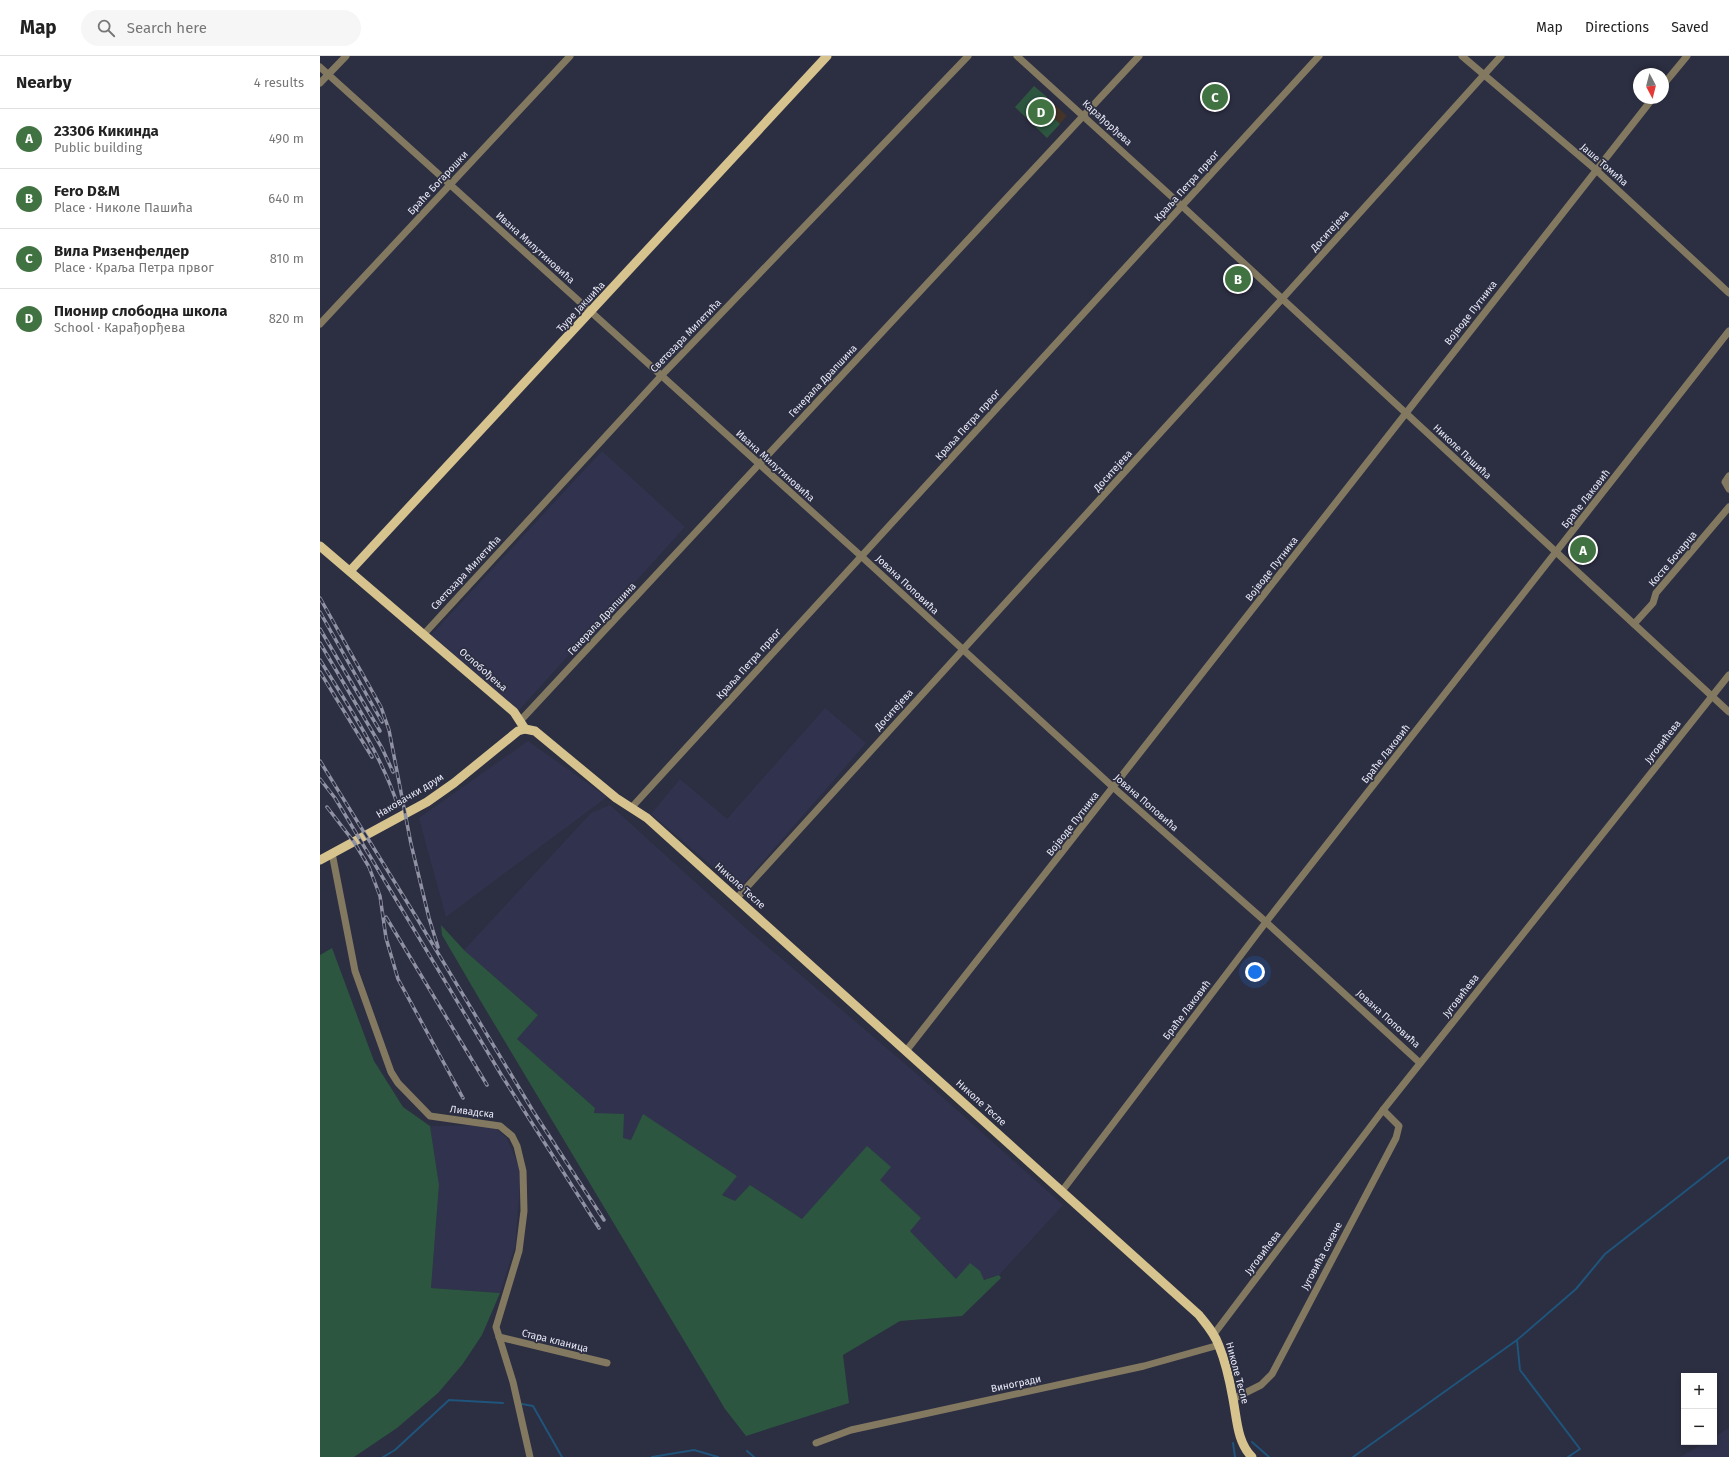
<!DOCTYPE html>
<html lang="en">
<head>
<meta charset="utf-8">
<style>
  :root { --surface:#fff; --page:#f6f6f6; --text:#222; --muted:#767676; --line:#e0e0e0; --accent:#417241 }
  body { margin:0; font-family:"Fira Sans",sans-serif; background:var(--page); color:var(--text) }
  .controls { position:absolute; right:12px; bottom:12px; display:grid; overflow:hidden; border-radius:0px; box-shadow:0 2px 6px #0003 }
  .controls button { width:36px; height:36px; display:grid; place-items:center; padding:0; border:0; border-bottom:1px solid var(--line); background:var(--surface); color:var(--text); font:20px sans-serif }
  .compass { position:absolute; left:1313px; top:12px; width:36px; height:36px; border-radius:50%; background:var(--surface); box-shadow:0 2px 6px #0003; rotate:173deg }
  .you { position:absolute; left:935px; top:916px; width:14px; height:14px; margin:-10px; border:3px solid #fff; border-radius:50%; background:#1a73e8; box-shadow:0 0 0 6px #1a73e833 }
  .badge { display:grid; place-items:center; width:26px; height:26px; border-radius:50%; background:var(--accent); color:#fff; font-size:13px; font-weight:700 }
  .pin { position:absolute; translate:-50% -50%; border:2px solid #fff; box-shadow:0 1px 4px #0006 }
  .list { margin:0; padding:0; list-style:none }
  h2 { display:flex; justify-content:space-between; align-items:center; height:52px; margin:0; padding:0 16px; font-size:17px }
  h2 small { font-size:13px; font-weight:400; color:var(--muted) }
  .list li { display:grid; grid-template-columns:26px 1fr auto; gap:12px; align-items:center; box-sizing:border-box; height:60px; padding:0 16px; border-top:1px solid var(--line) }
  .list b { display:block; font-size:15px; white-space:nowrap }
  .list p { margin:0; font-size:13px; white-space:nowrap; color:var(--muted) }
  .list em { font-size:13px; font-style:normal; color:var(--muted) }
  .icon { flex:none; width:22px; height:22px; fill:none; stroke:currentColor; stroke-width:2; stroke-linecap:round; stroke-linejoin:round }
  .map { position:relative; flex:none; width:1409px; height:1401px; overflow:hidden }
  header { display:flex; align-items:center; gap:24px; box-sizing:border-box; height:56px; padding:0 20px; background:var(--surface); border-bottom:1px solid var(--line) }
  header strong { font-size:19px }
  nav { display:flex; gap:22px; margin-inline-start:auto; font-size:14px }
  .search { width:280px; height:36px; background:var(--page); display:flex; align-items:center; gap:10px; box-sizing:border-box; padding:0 14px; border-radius:22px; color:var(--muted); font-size:15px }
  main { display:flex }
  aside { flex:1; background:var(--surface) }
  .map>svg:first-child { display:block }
  .built { fill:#31334e }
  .education { fill:#443329 }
  .green { fill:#2c563f }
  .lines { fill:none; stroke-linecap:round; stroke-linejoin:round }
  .stream { stroke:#1f547b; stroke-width:2 }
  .minor { stroke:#837960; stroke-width:7 }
  .major { stroke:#d6c38e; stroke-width:9 }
  .rail-casing { stroke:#9091a2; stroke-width:3.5 }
  .rail { stroke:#2c2e42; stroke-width:2; stroke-dasharray:6; stroke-linecap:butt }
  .labels { text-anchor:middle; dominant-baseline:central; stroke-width:3.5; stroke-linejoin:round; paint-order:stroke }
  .street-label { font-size:10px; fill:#e9eaf8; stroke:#2c2e42 }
</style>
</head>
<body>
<header>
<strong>Map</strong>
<div class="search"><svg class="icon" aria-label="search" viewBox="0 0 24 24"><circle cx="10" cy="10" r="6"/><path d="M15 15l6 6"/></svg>Search here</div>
<nav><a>Map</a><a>Directions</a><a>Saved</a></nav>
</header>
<main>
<aside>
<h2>Nearby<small>4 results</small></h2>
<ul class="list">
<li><span class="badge">A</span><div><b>23306 Кикинда</b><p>Public building</p></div><em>490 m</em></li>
<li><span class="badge">B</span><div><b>Fero D&amp;M</b><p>Place · Николе Пашића</p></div><em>640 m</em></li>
<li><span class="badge">C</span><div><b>Вила Ризенфелдер</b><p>Place · Краља Петра првог</p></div><em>810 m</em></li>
<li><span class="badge">D</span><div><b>Пионир слободна школа</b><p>School · Карађорђева</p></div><em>820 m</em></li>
</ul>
</aside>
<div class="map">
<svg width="1409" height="1401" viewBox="0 0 1409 1401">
  <rect width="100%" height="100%" fill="#2c2e42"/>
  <g class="built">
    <polygon points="282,395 365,471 199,654 111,579"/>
    <polygon points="505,652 546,687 419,833 331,758 360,723 407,763"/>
    <polygon points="208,685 287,741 126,861 99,762"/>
    <polygon points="290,749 428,874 591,1013 743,1149 679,1219 663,1224 636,1223 590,1175 600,1162 559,1124 482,1163 430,1129 415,1145 401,1138 417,1120 323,1059 311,1084 302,1082 274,1058 275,1052 197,983 218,959 144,894 271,757"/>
    <polygon points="171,1069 187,1082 201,1117 195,1190 180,1237 111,1232 119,1129 110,1070"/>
    <polygon points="1409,1372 1409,1401 1360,1401 1386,1386 1394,1386 1394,1381"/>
  </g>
  <polygon class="education" points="714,30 747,60 727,82 695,51"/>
  <g class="green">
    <polygon points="714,30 727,41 720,49 740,68 727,82 695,51"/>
    <polygon points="121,869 144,894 218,959 197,983 275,1052 274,1057 304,1058 303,1082 311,1084 323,1058 417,1120 402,1139 415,1145 430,1129 482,1163 547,1090 571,1111 560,1124 601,1162 590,1175 636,1223 650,1207 660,1215 664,1224 679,1219 681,1222 642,1260 580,1265 523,1299 529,1347 426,1380 405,1353 160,944 122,879"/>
    <polygon points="12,892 54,1005 83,1051 110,1070 119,1129 111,1232 180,1237 162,1279 142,1309 118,1337 77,1372 34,1401 0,1401 0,899"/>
  </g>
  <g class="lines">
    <g class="stream">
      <polyline points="1197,1284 1200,1314 1260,1393 1248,1401"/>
      <polyline points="202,1348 213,1350 242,1401"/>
      <polyline points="932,1386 949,1401"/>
      <polyline points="913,1387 915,1401"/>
      <polyline points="427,1395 434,1401"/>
      <polyline points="63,1401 75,1394 129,1344 183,1347"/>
      <polyline points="332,1401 374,1394 398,1401"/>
      <polyline points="1033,1401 1197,1284 1256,1233 1285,1198 1409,1101"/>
    </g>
    <g class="minor">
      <polyline points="697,0 862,150 1409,656"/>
      <polyline points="1142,0 1275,113 1409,237"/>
      <polyline points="0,11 541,500 794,732 946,866 1100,1007"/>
      <polyline points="0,27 26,0"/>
      <polyline points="1343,29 1367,0"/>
      <polyline points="0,268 250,0"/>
      <polyline points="1409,420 1405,426 1409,433"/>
      <polyline points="1314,568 1333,547 1336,537 1409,451"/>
      <polyline points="104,578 341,320 648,0"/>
      <polyline points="201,664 819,0"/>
      <polyline points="312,751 999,0"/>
      <polyline points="12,797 35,915 71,1016 78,1027 110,1060 180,1070 192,1080 197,1090 203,1115 204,1155 199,1195 176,1271 193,1326 210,1401"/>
      <polyline points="417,842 962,243 1181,0"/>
      <polyline points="586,995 1333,42"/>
      <polyline points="742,1135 946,866 1409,275"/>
      <polyline points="894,1278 1063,1054 1409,619"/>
      <polyline points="179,1281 287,1307"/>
      <polyline points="913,1343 941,1329 952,1318 1076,1082 1079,1070 1063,1054"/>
      <polyline points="496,1387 531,1374 824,1310 899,1289"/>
    </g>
    <g class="major">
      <polyline points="0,490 194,656 205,673"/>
      <polyline points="30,515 507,0"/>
      <path d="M0,804L107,746L134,727L198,675L205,673L215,675L296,742L327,762L879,1259C887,1269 895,1278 899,1290C906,1307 910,1326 913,1343C917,1363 917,1386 932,1401"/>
    </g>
    <g class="rail-casing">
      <g id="rail">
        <polyline points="0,542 61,651 69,674 91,788 109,862 118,891"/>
        <polyline points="0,556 62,666"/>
        <polyline points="0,573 60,675"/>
        <polyline points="0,587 62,692 73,716"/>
        <path d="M0,604C29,651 61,698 78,750"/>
        <polyline points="0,616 52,701"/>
        <polyline points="0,705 95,859 213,1055 284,1164"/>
        <polyline points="0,723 15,742 182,1020 279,1172"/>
        <polyline points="7,751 34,786 49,811 60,840 66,882 78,923 143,1042"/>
        <polyline points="66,861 167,1029"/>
      </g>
    </g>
    <use href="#rail" class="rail"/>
  </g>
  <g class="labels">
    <g class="street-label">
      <text transform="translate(787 67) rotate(42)">Карађорђева</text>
      <text transform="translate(1284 109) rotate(41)">Јаше Томића</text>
      <text transform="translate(118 127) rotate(-47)">Браће Богарошки</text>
      <text transform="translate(867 130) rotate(-48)">Краља Петра првог</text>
      <text transform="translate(1010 175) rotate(-48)">Доситејева</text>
      <text transform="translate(215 192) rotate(42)">Ивана Милутиновића</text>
      <text transform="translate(261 251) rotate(-47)">Ђуре Јакшића</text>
      <text transform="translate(1151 257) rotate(-52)">Војводе Путника</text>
      <text transform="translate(366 280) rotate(-46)">Светозара Милетића</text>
      <text transform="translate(503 325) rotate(-47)">Генерала Драпшина</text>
      <text transform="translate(648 369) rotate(-48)">Краља Петра првог</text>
      <text transform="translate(1142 396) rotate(43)">Николе Пашића</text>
      <text transform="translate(455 410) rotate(42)">Ивана Милутиновића</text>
      <text transform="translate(793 415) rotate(-48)">Доситејева</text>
      <text transform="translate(1266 443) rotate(-52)">Браће Лаковић</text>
      <text transform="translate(1353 503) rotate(-50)">Косте Бочарца</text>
      <text transform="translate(952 513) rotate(-52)">Војводе Путника</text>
      <text transform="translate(146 517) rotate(-47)">Светозара Милетића</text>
      <text transform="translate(587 529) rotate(43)">Јована Поповића</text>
      <text transform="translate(282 563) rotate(-47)">Генерала Драпшина</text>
      <text transform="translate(429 608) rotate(-48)">Краља Петра првог</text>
      <text transform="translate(163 614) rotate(41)">Ослобођења</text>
      <text transform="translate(574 654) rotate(-48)">Доситејева</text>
      <text transform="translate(1343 686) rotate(-52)">Југовићева</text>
      <text transform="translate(1066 698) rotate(-52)">Браће Лаковић</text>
      <text transform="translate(90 740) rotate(-31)">Наковачки друм</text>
      <text transform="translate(826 747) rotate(41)">Јована Поповића</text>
      <text transform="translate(753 768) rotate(-52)">Војводе Путника</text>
      <text transform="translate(420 830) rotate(42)">Николе Тесле</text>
      <text transform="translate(1141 940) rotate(-52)">Југовићева</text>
      <text transform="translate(867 954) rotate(-53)">Браће Лаковић</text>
      <text transform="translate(1068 963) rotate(42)">Јована Поповића</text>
      <text transform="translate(661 1047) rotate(42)">Николе Тесле</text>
      <text transform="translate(152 1056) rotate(7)">Ливадска</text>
      <text transform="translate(943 1197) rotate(-53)">Југовићева</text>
      <text transform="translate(1002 1200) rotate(-62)">Југовића сокаче</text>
      <text transform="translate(235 1285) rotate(14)">Стара кланица</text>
      <text transform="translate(917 1317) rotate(75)">Николе Тесле</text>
      <text transform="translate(696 1328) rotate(-12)">Виногради</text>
    </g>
  </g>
</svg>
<div class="controls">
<button>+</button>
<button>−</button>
</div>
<svg class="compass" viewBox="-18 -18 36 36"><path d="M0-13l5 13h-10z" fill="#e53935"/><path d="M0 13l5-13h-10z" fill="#767676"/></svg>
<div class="you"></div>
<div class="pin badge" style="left:1263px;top:494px">A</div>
<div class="pin badge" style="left:918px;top:223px">B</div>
<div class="pin badge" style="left:895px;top:41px">C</div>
<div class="pin badge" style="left:721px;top:56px">D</div>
</div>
</main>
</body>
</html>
